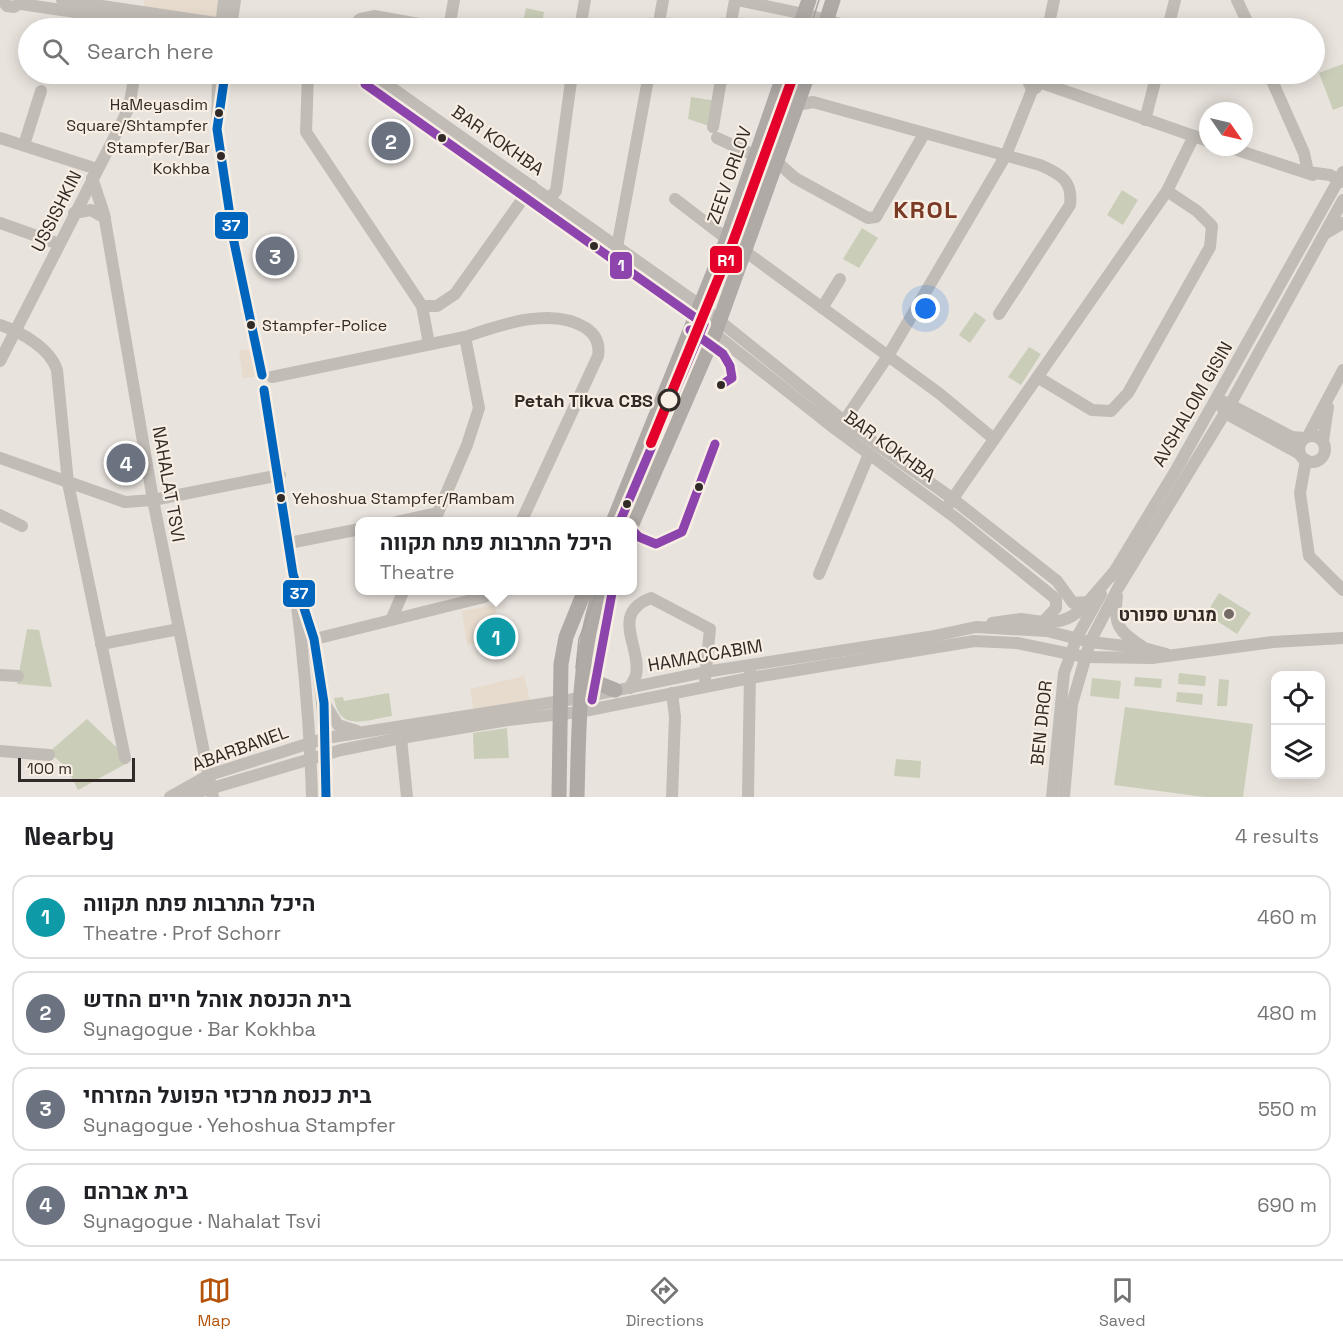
<!DOCTYPE html>
<html lang="en">
<head>
<meta charset="utf-8">
<style>
  :root { --surface:#fff; --page:#f6f6f6; --text:#202124; --muted:#757577; --line:#e0e0e0; --accent:#b45309 }
  body { margin:0; font-family:"Space Grotesk",Heebo,sans-serif; background:var(--page); color:var(--text) }
  .controls { position:absolute; right:18px; bottom:18px; display:grid; overflow:hidden; border-radius:12px; box-shadow:0 3px 15px #0003 }
  .controls button { width:54px; height:54px; display:grid; place-items:center; padding:0; border:0; border-bottom:2px solid var(--line); background:var(--surface); color:var(--text); font:30px sans-serif }
  .compass { position:absolute; left:1199px; top:102px; width:54px; height:54px; border-radius:50%; background:var(--surface); box-shadow:0 3px 15px #0003; rotate:124deg }
  .scale { position:absolute; left:18px; bottom:15px; width:117px; box-sizing:border-box; padding-left:6px; border:3px solid #322a26; border-top:0; font-size:16px; line-height:21px; white-space:nowrap; color:#322a26; -webkit-text-stroke:4px #f7eee4; paint-order:stroke }
  .you { position:absolute; left:926px; top:309px; width:21px; height:21px; margin:-15px; border:4px solid #fff; border-radius:50%; background:#1a73e8; box-shadow:0 0 0 9px #1a73e833 }
  .badge { display:grid; place-items:center; width:39px; height:39px; border-radius:50%; background:var(--accent); color:#fff; font-size:20px; font-weight:700 }
  .pin { position:absolute; translate:-50% -50%; border:3px solid #fff; box-shadow:0 2px 6px #0006 }
  .popup { position:absolute; left:355px; top:517px; width:282px; height:78px; box-sizing:border-box; display:grid; place-content:center; border-radius:12px; background:var(--surface); filter:drop-shadow(0 2px 4px #0005); font-size:20px; white-space:nowrap; color:var(--muted) }
  .popup b { font-size:22px; color:var(--text) }
  .popup::after { content:''; position:absolute; left:50%; top:100%; margin-left:-12px; border:12px solid transparent; border-top-color:var(--surface) }
  .list { margin:0; padding:0; list-style:none }
  h2 { display:flex; justify-content:space-between; align-items:center; height:78px; margin:0; padding:0 24px; font-size:26px }
  h2 small { font-size:20px; font-weight:400; color:var(--muted) }
  .list li { display:grid; grid-template-columns:39px 1fr auto; gap:18px; align-items:center; box-sizing:border-box; height:84px; margin:0 12px 12px; padding:0 12px; border:2px solid var(--line); border-radius:18px }
  .list b { display:block; font-size:22px; white-space:nowrap }
  .list p { margin:0; font-size:20px; white-space:nowrap; color:var(--muted) }
  .list em { font-size:20px; font-style:normal; color:var(--muted) }
  .icon { flex:none; width:33px; height:33px; fill:none; stroke:currentColor; stroke-width:2; stroke-linecap:round; stroke-linejoin:round }
  .map { position:relative; flex:none; width:1343px; height:797px; overflow:hidden }
  .search { position:absolute; background:var(--surface); box-shadow:0 3px 15px #0003; left:18px; right:18px; top:18px; height:66px; display:flex; align-items:center; gap:15px; box-sizing:border-box; padding:0 21px; border-radius:33px; color:var(--muted); font-size:22px }
  .sheet { height:462px; background:var(--surface) }
  nav { display:flex; justify-content:space-around; align-items:center; box-sizing:border-box; height:84px; border-top:2px solid var(--line); background:var(--surface); font-size:16px; color:var(--muted) }
  nav a { display:grid; justify-items:center; gap:3px }
  nav .on { color:var(--accent) }
  .map>svg:first-child { display:block }
  .green { fill:#caceb8 }
  .plaza { fill:#e7dbcd }
  .lines { fill:none; stroke-linecap:round; stroke-linejoin:round }
  .minor { stroke:#c2bcb6; stroke-width:12 }
  .major { stroke:#b0aaa6; stroke-width:15 }
  .tram { stroke:#a9a5a1; stroke-width:1.5 }
  .bus-1-casing { stroke:#f7eee4; stroke-width:14 }
  .bus-2-casing { stroke:#f7eee4; stroke-width:14 }
  .bus-1 { stroke:#0065bd; stroke-width:9 }
  .bus-2 { stroke:#8e44ad; stroke-width:9 }
  .rail-1-casing { stroke:#f7eee4; stroke-width:15 }
  .rail-1 { stroke:#e4002b; stroke-width:10 }
  .bus-dot { fill:#322a26; stroke:#f7eee4; stroke-width:2 }
  .stop-dot { fill:#f7eee4; stroke:#322a26; stroke-width:3 }
  .poi-dot { fill:#726b66; stroke:#f7eee4; stroke-width:2 }
  .labels { text-anchor:middle; dominant-baseline:central; stroke-width:4.5; stroke-linejoin:round; paint-order:stroke }
  .bus-label { font-size:16px; fill:#322a26; stroke:#f7eee4; text-anchor:end }
  .street-label { font-size:18px; fill:#322a26; stroke:#f7eee4 }
  .stop-label { font-size:18px; font-weight:bold; fill:#322a26; stroke:#f7eee4; text-anchor:end }
  .poi-label { font-size:18px; font-weight:bold; fill:#322a26; stroke:#f7eee4; text-anchor:end }
  .district-label { font-size:24px; font-weight:bold; letter-spacing:1.5px; fill:#7a3a25; stroke:#f7eee4 }
  .line-badge { stroke:#f7eee4; stroke-width:2 }
  .badge-label { font-size:16px; text-anchor:middle; font-weight:bold; fill:#fff }
</style>
</head>
<body>
<div class="map">
<svg width="1343" height="797" viewBox="0 0 1343 797">
  <rect width="100%" height="100%" fill="#e9e3dd"/>
  <g class="green">
    <polygon points="526,8 544,12 541,28 522,28"/>
    <polygon points="1343,64 1343,106 1333,110 1319,73"/>
    <polygon points="691,97 717,101 709,126 688,119"/>
    <polygon points="1122,190 1138,200 1123,225 1107,215"/>
    <polygon points="862,228 878,238 859,268 843,259"/>
    <polygon points="975,312 986,320 970,343 959,335"/>
    <polygon points="1029,347 1041,354 1021,385 1008,377"/>
    <polygon points="1219,593 1251,613 1237,634 1206,614"/>
    <polygon points="27,629 39,630 52,687 17,684"/>
    <polygon points="1179,673 1206,676 1205,686 1178,684"/>
    <polygon points="1135,677 1162,679 1161,688 1134,686"/>
    <polygon points="1092,678 1121,681 1119,699 1090,696"/>
    <polygon points="1219,679 1229,680 1227,706 1217,706"/>
    <polygon points="1177,692 1203,694 1202,705 1176,702"/>
    <path d="M389,693L392,716C365,720 340,733 334,698L343,697L344,701Z"/>
    <polygon points="1125,707 1253,724 1243,797 1204,797 1114,785"/>
    <polygon points="87,719 131,761 78,790 67,768 49,752"/>
    <polygon points="507,728 509,758 474,759 473,733"/>
    <polygon points="896,759 921,761 920,778 894,776"/>
  </g>
  <g class="plaza">
    <polygon points="144,0 224,0 221,24 143,11"/>
    <polygon points="256,348 260,376 243,378 239,351"/>
    <polygon points="495,605 497,615 483,622 480,621 477,625 480,628 478,643 467,645 462,611"/>
    <polygon points="524,676 531,704 474,713 470,689"/>
  </g>
  <g class="lines">
    <g class="minor">
      <polyline points="2,0 7,6 14,7 24,0"/>
      <polyline points="62,0 250,28"/>
      <polyline points="737,0 804,14 855,28"/>
      <polyline points="1237,0 1250,28"/>
      <polyline points="21,4 184,28"/>
      <polyline points="221,28 224,0"/>
      <polyline points="231,28 235,0"/>
      <polyline points="352,28 360,19 374,16 441,28"/>
      <polyline points="449,28 454,0"/>
      <polyline points="580,28 585,0"/>
      <polyline points="658,28 663,0"/>
      <polyline points="730,28 735,0"/>
      <polyline points="1048,28 1054,0"/>
      <polyline points="1168,28 1175,0"/>
      <polyline points="218,74 217,129 234,242 262,375"/>
      <polyline points="308,74 306,132 422,306 429,344"/>
      <polyline points="372,74 701,306 844,421 953,499 1057,581 1073,603 1088,602 1114,572"/>
      <polyline points="1011,74 1028,79"/>
      <polyline points="1034,74 1028,81 1031,87 1036,88 1042,80 1037,74"/>
      <polyline points="1269,74 1304,153 1308,172 1330,175 1343,182"/>
      <polyline points="1042,83 1208,141"/>
      <path d="M797,105L813,102L1040,165C1061,174 1073,181 1070,205L999,314"/>
      <polyline points="1145,120 1157,74"/>
      <polyline points="713,127 722,74"/>
      <polyline points="0,138 97,169"/>
      <polyline points="717,138 756,156"/>
      <polyline points="24,145 41,91"/>
      <polyline points="1228,147 1313,175"/>
      <polyline points="777,162 795,178 868,218 876,217 924,134"/>
      <polyline points="92,178 104,214 153,500 213,797"/>
      <polyline points="549,198 556,191 572,74"/>
      <polyline points="675,199 727,239"/>
      <polyline points="74,213 91,210 105,218"/>
      <polyline points="0,223 59,244"/>
      <polyline points="1326,233 1343,223"/>
      <polyline points="617,247 649,74"/>
      <polyline points="746,252 940,394 994,439"/>
      <polyline points="641,271 663,293 834,428 957,519 1056,599 1056,608 1043,622 1021,619 992,623"/>
      <polyline points="422,306 437,306 455,294 532,186"/>
      <polyline points="822,308 840,279"/>
      <path d="M0,325C21,332 50,348 57,370L68,483L125,758"/>
      <polyline points="0,361 117,132 129,107 135,74"/>
      <path d="M272,377L465,337C500,325 552,306 586,328C596,335 600,345 598,356L521,522"/>
      <polyline points="1039,378 1092,410 1111,411 1128,393 1210,247 1212,226 1197,211 1167,191"/>
      <path d="M264,390C288,525 308,660 312,797"/>
      <polyline points="1225,402 1292,437 1304,438"/>
      <polyline points="1222,408 1225,413 1300,454"/>
      <polyline points="838,426 844,421 888,356 1006,155 1033,88"/>
      <circle cx="1312" cy="449" r="13"/>
      <polyline points="1308,436 1343,370"/>
      <polyline points="1323,441 1328,407"/>
      <polyline points="0,458 125,502 153,500 280,475"/>
      <polyline points="1306,460 1300,493 1309,556 1343,590"/>
      <polyline points="949,504 1167,191 1194,136"/>
      <polyline points="0,515 22,526"/>
      <polyline points="396,522 437,513"/>
      <polyline points="434,522 467,445 479,408 465,337"/>
      <polyline points="289,543 360,529"/>
      <polyline points="819,574 869,454"/>
      <polyline points="1111,577 1176,470 1343,172"/>
      <path d="M1117,596C1113,625 1119,632 1143,647"/>
      <path d="M301,598C322,663 326,729 326,797"/>
      <polyline points="392,618 404,590"/>
      <path d="M1043,622C1063,623 1075,617 1088,602"/>
      <polyline points="307,641 484,597 490,590"/>
      <polyline points="101,644 179,629"/>
      <polyline points="0,675 18,676"/>
      <path d="M630,688C631,684 635,679 636,675C642,647 609,614 651,598L710,629L705,679"/>
      <polyline points="672,693 675,717 672,797"/>
      <polyline points="326,706 338,725 357,731"/>
      <polyline points="401,738 407,797"/>
      <polyline points="0,751 49,755"/>
      <polyline points="170,797 209,775 326,738 580,698 705,672 929,637 976,627 1047,631 1090,642 1144,648 1166,654"/>
      <polyline points="182,797 341,750 401,738 508,720 579,712 750,678 974,641 1017,643 1085,657 1152,658 1273,642 1343,638"/>
      <polyline points="748,797 750,672"/>
      <polyline points="1052,797 1064,673 1077,637 1101,594"/>
      <polyline points="1064,797 1072,704 1090,642 1118,588 1231,403 1343,200"/>
    </g>
    <g class="major">
      <polyline points="799,28 809,0"/>
      <polyline points="824,28 833,0"/>
      <polyline points="613,522 727,239 784,74"/>
      <polyline points="632,524 715,333 808,74"/>
      <polyline points="585,667 595,682 615,690"/>
      <polyline points="559,797 561,664 566,637 585,590"/>
      <path d="M577,797C579,728 578,657 600,590"/>
    </g>
    <g class="tram">
      <polyline points="810,28 819,0"/>
      <polyline points="619,522 730,250 794,74"/>
      <polyline points="576,668 579,639 598,590"/>
    </g>
    <g class="bus-1-casing">
      <g id="bus-1">
        <polyline points="225,74 217,129 234,242 262,375"/>
        <polyline points="264,390 293,574 314,639 324,703 326,797"/>
      </g>
    </g>
    <g class="bus-2-casing">
      <g id="bus-2">
        <polyline points="365,84 704,324 621,519"/>
        <polyline points="690,330 723,354 730,366 732,378 721,385"/>
        <polyline points="632,530 639,537 656,544 682,532 715,444"/>
        <polyline points="592,700 612,593"/>
      </g>
    </g>
    <use href="#bus-1" class="bus-1"/>
    <use href="#bus-2" class="bus-2"/>
    <g class="rail-1-casing">
      <polyline id="rail-1" points="651,443 730,250 794,74"/>
    </g>
    <use href="#rail-1" class="rail-1"/>
  </g>
  <g class="bus-dot">
    <circle cx="219" cy="113" r="5"/>
    <circle cx="442" cy="138" r="5"/>
    <circle cx="221" cy="156" r="5"/>
    <circle cx="594" cy="246" r="5"/>
    <circle cx="251" cy="325" r="5"/>
    <circle cx="721" cy="385" r="5"/>
    <circle cx="699" cy="487" r="5"/>
    <circle cx="281" cy="498" r="5"/>
    <circle cx="627" cy="504" r="5"/>
  </g>
  <circle class="stop-dot" cx="669" cy="400" r="10"/>
  <circle class="poi-dot" cx="1229" cy="614" r="6"/>
  <g class="labels">
    <g class="bus-label">
      <text x="208" y="104">HaMeyasdim<tspan x="208" dy="21">Square/Shtampfer</tspan></text>
      <text x="210" y="147">Stampfer/Bar<tspan x="210" dy="21">Kokhba</tspan></text>
      <text x="262" y="325" text-anchor="start">Stampfer-Police</text>
      <text x="292" y="498" text-anchor="start">Yehoshua Stampfer/Rambam</text>
    </g>
    <g class="street-label">
      <text transform="translate(498 140) rotate(35)">BAR KOKHBA</text>
      <text transform="translate(729 175) rotate(-71)">ZEEV ORLOV</text>
      <text transform="translate(56 211) rotate(-63)">USSISHKIN</text>
      <text transform="translate(1192 404) rotate(-60)">AVSHALOM GISIN</text>
      <text transform="translate(890 446) rotate(36)">BAR KOKHBA</text>
      <text transform="translate(169 484) rotate(80)">NAHALAT TSVI</text>
      <text transform="translate(705 655) rotate(-10)">HAMACCABIM</text>
      <text transform="translate(1041 723) rotate(-84)">BEN DROR</text>
      <text transform="translate(240 748) rotate(-20)">ABARBANEL</text>
    </g>
    <g class="stop-label">
      <text x="653" y="400">Petah Tikva CBS</text>
    </g>
    <g class="poi-label">
      <text x="1217" y="614">מגרש ספורט</text>
    </g>
    <g class="district-label">
      <text x="926" y="209">KROL</text>
    </g>
  </g>
  <g class="line-badge">
    <rect x="214" y="211" width="35" height="29" rx="6" fill="#0065bd"/>
    <rect x="709" y="245" width="34" height="29" rx="6" fill="#e4002b"/>
    <rect x="609" y="251" width="24" height="29" rx="6" fill="#8e44ad"/>
    <rect x="282" y="579" width="34" height="29" rx="6" fill="#0065bd"/>
  </g>
  <g class="badge-label">
    <text x="231" y="231">37</text>
    <text x="726" y="266">R1</text>
    <text x="621" y="271">1</text>
    <text x="299" y="599">37</text>
  </g>
</svg>
<div class="controls">
<button><svg class="icon" aria-label="locate" viewBox="0 0 24 24"><circle cx="12" cy="12" r="6"/><path d="M12 2v4M12 18v4M2 12h4M18 12h4"/></svg></button>
<button><svg class="icon" aria-label="layers" viewBox="0 0 24 24"><path d="M12 4l9 5-9 5-9-5zM3 14l9 5 9-5"/></svg></button>
</div>
<svg class="compass" viewBox="-18 -18 36 36"><path d="M0-13l5 13h-10z" fill="#e53935"/><path d="M0 13l5-13h-10z" fill="#757577"/></svg>
<div class="scale">100 m</div>
<div class="you"></div>
<div class="pin badge" style="left:496px;top:637px;background:#0f9aa8">1</div>
<div class="popup"><b>היכל התרבות פתח תקווה</b>Theatre</div>
<div class="pin badge" style="left:391px;top:141px;background:#6b7280">2</div>
<div class="pin badge" style="left:275px;top:256px;background:#6b7280">3</div>
<div class="pin badge" style="left:126px;top:463px;background:#6b7280">4</div>
<div class="search"><svg class="icon" aria-label="search" viewBox="0 0 24 24"><circle cx="10" cy="10" r="6"/><path d="M15 15l6 6"/></svg>Search here</div>
</div>
<section class="sheet">
<h2>Nearby<small>4 results</small></h2>
<ul class="list">
<li><span class="badge" style="background:#0f9aa8">1</span><div><b>היכל התרבות פתח תקווה</b><p>Theatre · Prof Schorr</p></div><em>460 m</em></li>
<li><span class="badge" style="background:#6b7280">2</span><div><b>בית הכנסת אוהל חיים החדש</b><p>Synagogue · Bar Kokhba</p></div><em>480 m</em></li>
<li><span class="badge" style="background:#6b7280">3</span><div><b>בית כנסת מרכזי הפועל המזרחי</b><p>Synagogue · Yehoshua Stampfer</p></div><em>550 m</em></li>
<li><span class="badge" style="background:#6b7280">4</span><div><b>בית אברהם</b><p>Synagogue · Nahalat Tsvi</p></div><em>690 m</em></li>
</ul>
</section>
<nav>
<a class="on"><svg class="icon" aria-label="map" viewBox="0 0 24 24"><path d="M3 6l6-2 6 2 6-2v14l-6 2-6-2-6 2zM9 4v14M15 6v14"/></svg>Map</a>
<a><svg class="icon" aria-label="directions" viewBox="0 0 24 24"><path d="M12 3l9 9-9 9-9-9zM9 14v-3h6M13 9l2 2-2 2"/></svg>Directions</a>
<a><svg class="icon" aria-label="saved" viewBox="0 0 24 24"><path d="M7 4h10v16l-5-4-5 4z"/></svg>Saved</a>
</nav>
</body>
</html>
